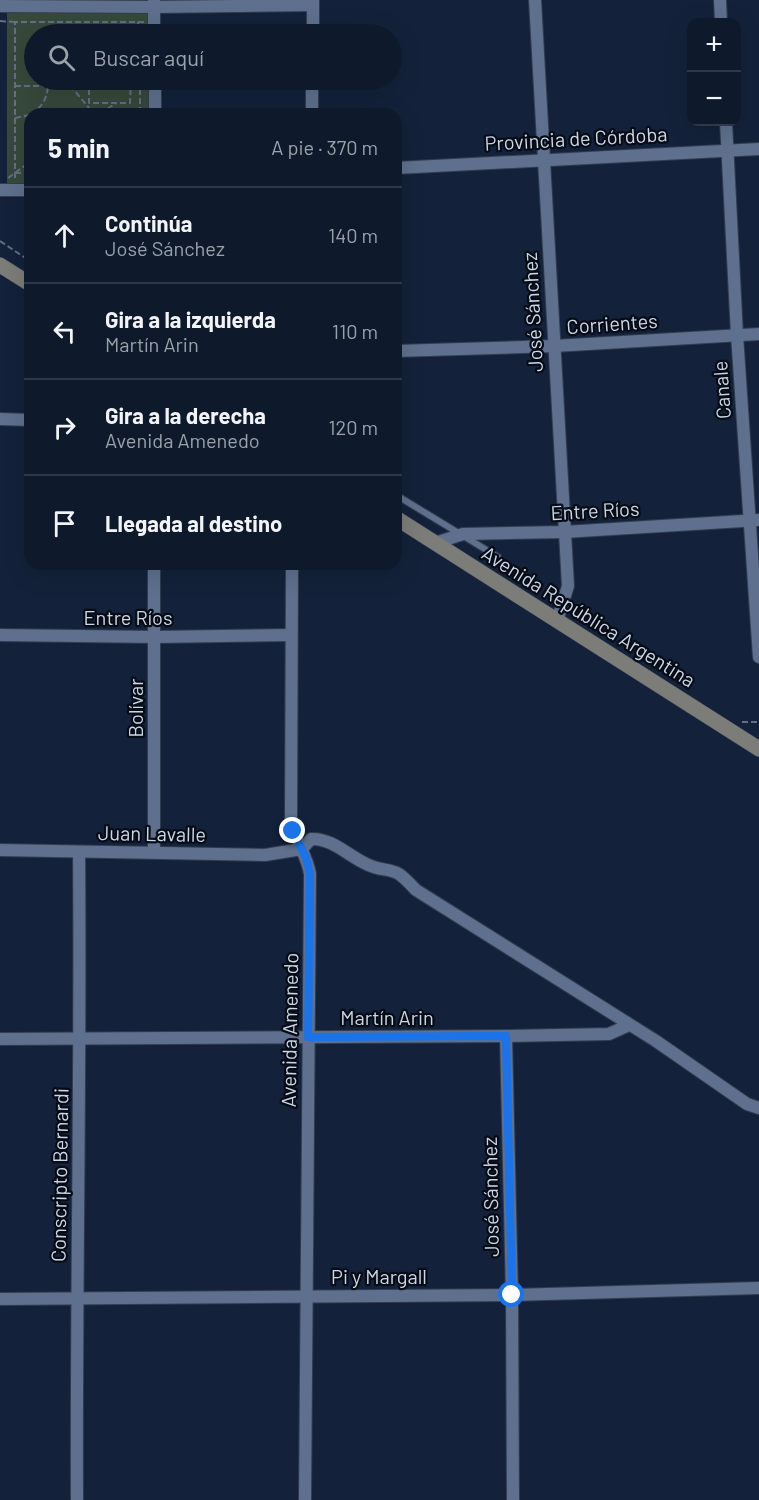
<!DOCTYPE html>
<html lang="es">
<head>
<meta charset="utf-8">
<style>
  :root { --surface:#0e1a2c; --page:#1c2738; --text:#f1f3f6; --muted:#9ba1a9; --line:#2e3848 }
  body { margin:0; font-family:Barlow,sans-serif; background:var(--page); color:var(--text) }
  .controls { position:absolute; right:18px; top:18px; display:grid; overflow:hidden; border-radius:12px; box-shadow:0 6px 24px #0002 }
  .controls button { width:54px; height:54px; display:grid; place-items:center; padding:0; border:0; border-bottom:2px solid var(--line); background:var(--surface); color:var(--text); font:30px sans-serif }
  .stop { position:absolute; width:18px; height:18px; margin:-14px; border:4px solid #1a73e8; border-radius:50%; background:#fff }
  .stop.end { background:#1a73e8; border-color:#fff; box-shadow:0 2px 6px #0008 }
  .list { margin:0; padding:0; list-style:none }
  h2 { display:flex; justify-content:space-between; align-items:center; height:78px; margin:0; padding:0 24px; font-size:26px }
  h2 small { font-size:20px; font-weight:400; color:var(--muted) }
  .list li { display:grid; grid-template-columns:39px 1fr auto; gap:18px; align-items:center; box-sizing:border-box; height:96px; padding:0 24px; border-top:2px solid var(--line) }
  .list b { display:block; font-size:22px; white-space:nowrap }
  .list p { margin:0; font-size:20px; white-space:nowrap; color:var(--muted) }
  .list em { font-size:20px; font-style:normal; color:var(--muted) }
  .icon { flex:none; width:33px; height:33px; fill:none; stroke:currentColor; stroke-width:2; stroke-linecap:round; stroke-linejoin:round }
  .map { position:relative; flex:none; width:759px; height:1500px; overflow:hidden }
  .search { position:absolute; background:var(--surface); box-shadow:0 6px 24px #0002; left:24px; top:24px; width:378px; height:66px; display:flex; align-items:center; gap:15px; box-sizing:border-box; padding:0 21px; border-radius:33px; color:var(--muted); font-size:22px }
  .panel { position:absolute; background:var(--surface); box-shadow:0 6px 24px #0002; left:24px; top:108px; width:378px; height:462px; border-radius:18px }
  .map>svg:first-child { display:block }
  .green { fill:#36493b }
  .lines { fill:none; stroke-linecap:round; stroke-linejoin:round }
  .lane-casing { stroke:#323c50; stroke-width:8 }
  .street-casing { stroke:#323c50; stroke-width:14 }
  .secondary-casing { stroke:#323c50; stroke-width:16 }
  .path { stroke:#626f84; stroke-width:2; stroke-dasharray:6 3; stroke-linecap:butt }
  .lane { stroke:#5e708d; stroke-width:6 }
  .street { stroke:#5e708d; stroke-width:12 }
  .secondary { stroke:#7c7c78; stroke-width:15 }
  .route { stroke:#1a73e8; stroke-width:8 }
  .labels { text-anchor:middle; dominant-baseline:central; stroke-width:4.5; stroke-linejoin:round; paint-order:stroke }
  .street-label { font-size:20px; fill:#ccd6e6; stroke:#060c16 }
</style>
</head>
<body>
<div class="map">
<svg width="759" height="1500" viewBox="0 0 759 1500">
  <rect width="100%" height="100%" fill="#13223a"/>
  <polygon class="green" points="7,12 149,12 149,34 34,34 34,80 149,80 149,114 30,114 30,184 7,184"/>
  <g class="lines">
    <g class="lane-casing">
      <polyline id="lane" points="396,495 498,557"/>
    </g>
    <g class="street-casing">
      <g id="street">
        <polyline points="535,0 568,586 557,621"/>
        <polyline points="720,0 721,22"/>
        <polyline points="154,1 154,34"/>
        <polyline points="0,6 153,7 313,5"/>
        <polyline points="313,34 313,0"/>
        <polyline points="155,80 155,114"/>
        <polyline points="312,114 312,80"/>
        <polyline points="726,122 737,335 759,657"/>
        <polyline points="396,168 759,149"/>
        <polyline points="0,190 30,190"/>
        <polyline points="396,351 554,346 759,334"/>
        <polyline points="0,419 30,420"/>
        <polyline points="435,543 463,534 564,532 759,520"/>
        <path d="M292,564L291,820C294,840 307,854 310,874L305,1500"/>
        <polyline points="0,635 155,637 291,635"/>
        <path d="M0,850L265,855L302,849L311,839C334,838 351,859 371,866C380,870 391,869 399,874C405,878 411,885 416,890L656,1041L747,1104L759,1108"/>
        <polyline points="154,852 154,564"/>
        <polyline points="506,1036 512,1295 513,1500"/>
        <polyline points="0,1039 506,1036 609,1034 629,1025"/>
        <polyline points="0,1299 512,1295 759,1288"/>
        <path d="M77,1500C76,1284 81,1068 79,852"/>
      </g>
    </g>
    <g class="secondary-casing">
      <g id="secondary">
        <polyline points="0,265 30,284"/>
        <polyline points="396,518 759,749"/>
      </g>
    </g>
    <g class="path">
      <polyline points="0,21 15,22"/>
      <polyline points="138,22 139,34"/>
      <polyline points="90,34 90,27 131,27 131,34"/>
      <polyline points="89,80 89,103 130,103 131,80"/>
      <polyline points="140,80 140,114"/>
      <polyline points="15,86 68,86 74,90 94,114"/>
      <path d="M31,114C42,107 47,99 48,86"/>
      <polyline points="100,114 116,103"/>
      <polyline points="15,118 30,115"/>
      <polyline points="15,173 30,173"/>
      <polyline points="8,178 30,162"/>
      <polyline points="15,178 15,22 144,22"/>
      <polyline points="0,241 30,261"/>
      <polyline points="742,722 759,722"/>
    </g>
    <use href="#lane" class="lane"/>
    <use href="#street" class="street"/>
    <use href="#secondary" class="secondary"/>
  </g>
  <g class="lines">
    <polyline class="route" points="293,831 306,858 310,874 308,1037 506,1036 512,1295"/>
  </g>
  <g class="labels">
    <g class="street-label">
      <text transform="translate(576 138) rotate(-3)">Provincia de Córdoba</text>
      <text transform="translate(532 312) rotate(-93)">José Sánchez</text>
      <text transform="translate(612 323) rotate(-4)">Corrientes</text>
      <text transform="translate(721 390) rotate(-94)">Canale</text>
      <text transform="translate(595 510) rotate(-3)">Entre Ríos</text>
      <text transform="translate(589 616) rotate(32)">Avenida República Argentina</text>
      <text x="128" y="617">Entre Ríos</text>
      <text transform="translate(135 708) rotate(-90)">Bolívar</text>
      <text transform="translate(152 833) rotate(1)">Juan Lavalle</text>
      <text x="387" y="1017">Martín Arin</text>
      <text transform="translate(289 1030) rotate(-89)">Avenida Amenedo</text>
      <text transform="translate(59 1175) rotate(-89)">Conscripto Bernardi</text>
      <text transform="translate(490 1197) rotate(-91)">José Sánchez</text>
      <text x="379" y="1276">Pi y Margall</text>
    </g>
  </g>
</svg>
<div class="controls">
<button>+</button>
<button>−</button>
</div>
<div class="stop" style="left:512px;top:1295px"></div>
<div class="stop end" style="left:293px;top:831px"></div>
<div class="search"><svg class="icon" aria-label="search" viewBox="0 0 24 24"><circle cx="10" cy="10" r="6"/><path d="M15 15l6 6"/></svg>Buscar aquí</div>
<section class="panel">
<h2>5 min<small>A pie · 370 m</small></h2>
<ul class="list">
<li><svg class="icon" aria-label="ahead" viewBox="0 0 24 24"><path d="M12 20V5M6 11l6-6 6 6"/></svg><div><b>Continúa</b><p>José Sánchez</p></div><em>140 m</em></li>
<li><svg class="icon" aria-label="left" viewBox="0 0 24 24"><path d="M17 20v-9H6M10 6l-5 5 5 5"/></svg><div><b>Gira a la izquierda</b><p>Martín Arin</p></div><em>110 m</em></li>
<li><svg class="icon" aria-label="right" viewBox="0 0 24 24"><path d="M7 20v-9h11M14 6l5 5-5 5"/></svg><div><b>Gira a la derecha</b><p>Avenida Amenedo</p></div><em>120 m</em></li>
<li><svg class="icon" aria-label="arrive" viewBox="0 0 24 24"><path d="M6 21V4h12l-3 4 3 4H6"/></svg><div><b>Llegada al destino</b></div></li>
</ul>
</section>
</div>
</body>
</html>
